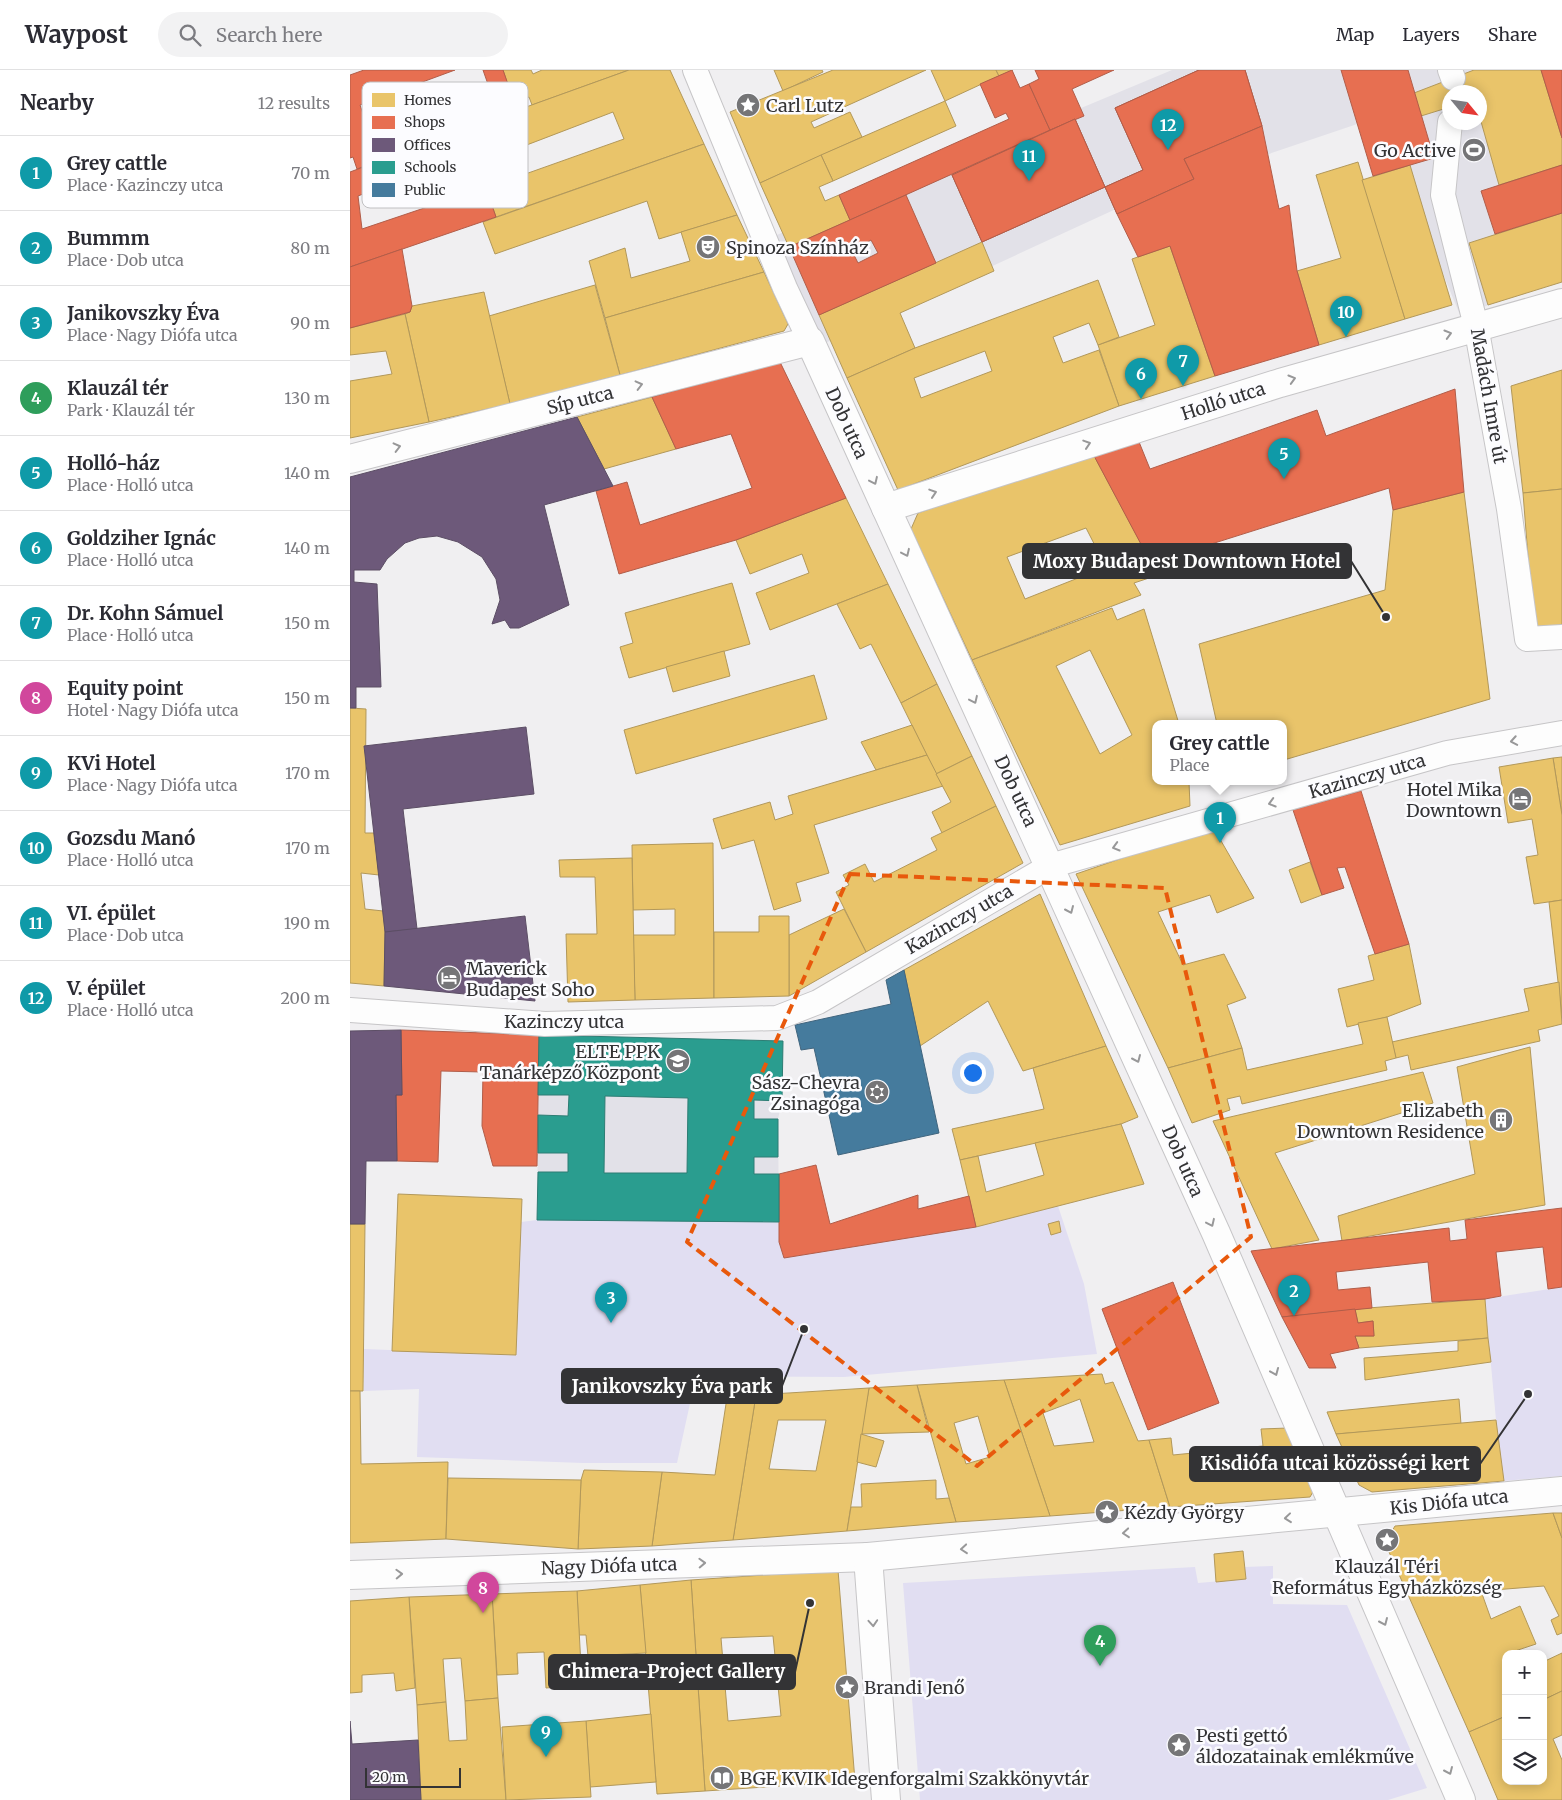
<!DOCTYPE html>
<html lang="en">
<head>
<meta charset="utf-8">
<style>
  :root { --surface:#fff; --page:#f2f2f3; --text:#2b2b33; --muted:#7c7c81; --line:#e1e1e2; --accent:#7c3aed }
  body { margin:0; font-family:Merriweather,serif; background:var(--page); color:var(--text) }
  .controls { position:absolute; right:15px; bottom:15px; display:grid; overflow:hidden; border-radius:10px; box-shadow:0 2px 12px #0003 }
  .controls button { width:45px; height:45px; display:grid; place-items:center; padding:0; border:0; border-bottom:1px solid var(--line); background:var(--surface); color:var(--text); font:25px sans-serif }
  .compass { position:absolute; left:1092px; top:15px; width:45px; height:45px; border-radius:50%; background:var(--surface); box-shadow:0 2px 12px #0003; rotate:119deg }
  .scale { position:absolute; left:15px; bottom:12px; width:96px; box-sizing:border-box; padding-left:5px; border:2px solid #333335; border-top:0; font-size:14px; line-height:18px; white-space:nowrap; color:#333335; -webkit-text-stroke:4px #fcfcff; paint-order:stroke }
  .you { position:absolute; left:622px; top:1002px; width:18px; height:18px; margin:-12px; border:4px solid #fff; border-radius:50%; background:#1a73e8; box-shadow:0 0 0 8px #1a73e833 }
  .badge { display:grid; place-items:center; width:32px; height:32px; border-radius:50%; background:var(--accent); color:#fff; font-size:16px; font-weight:700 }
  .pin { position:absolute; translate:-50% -41px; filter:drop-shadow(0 1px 2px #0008) }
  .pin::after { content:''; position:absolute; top:26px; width:18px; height:15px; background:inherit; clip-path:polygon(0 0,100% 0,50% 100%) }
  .popup { position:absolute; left:802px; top:650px; width:135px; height:65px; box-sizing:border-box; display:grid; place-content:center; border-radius:10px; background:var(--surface); filter:drop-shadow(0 1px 4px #0005); font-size:16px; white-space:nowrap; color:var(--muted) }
  .popup b { font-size:19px; color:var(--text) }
  .popup::after { content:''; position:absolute; left:50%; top:100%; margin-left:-10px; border:10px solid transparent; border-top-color:var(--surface) }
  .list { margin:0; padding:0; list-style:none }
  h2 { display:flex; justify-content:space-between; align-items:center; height:65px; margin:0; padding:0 20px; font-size:21px }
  h2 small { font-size:16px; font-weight:400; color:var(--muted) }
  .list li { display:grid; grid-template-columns:32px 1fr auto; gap:15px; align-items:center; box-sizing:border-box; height:75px; padding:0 20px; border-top:1px solid var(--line) }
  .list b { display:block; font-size:19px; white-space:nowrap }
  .list p { margin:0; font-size:16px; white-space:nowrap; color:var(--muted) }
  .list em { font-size:16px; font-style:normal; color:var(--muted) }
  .icon { flex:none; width:28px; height:28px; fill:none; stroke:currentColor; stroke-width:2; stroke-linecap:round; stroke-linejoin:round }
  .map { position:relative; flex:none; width:1212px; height:1730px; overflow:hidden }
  header { display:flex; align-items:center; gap:30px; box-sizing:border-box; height:70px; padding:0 25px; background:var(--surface); border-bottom:1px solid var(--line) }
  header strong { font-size:24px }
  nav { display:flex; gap:28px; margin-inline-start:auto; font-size:18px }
  .search { width:350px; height:45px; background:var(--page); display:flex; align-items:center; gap:12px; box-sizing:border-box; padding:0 18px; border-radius:28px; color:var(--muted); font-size:19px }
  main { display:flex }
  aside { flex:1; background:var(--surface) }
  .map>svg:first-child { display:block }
  .built { fill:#e2e1e8; fill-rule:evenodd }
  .green { fill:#e1def2 }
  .homes { fill:#e9c46a; stroke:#b2985a; fill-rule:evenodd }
  .shops { fill:#e76f51; stroke:#b15d49; fill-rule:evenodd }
  .offices { fill:#6d597a; stroke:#5c4e65 }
  .schools { fill:#2a9d8f; stroke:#2d7d74; fill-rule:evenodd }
  .public { fill:#457b9d; stroke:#40657e }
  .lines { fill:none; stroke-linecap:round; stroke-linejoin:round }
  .pedestrian-casing { stroke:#c6c5c7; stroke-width:26 }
  .minor-casing { stroke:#c6c5c7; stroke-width:30 }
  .pedestrian { stroke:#fdfdfd; stroke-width:24 }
  .minor { stroke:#fdfdfd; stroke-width:28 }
  .oneway { stroke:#989899 }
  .marked { fill:none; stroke:#e8590c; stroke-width:4; stroke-dasharray:10 6; stroke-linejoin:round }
  .labels { text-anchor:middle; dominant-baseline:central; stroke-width:5; stroke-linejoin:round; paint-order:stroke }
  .poi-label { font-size:18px; fill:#333335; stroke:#fcfcff; text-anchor:start }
  .street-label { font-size:18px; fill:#333335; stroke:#fcfcff }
  .key { fill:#fcfcff; stroke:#c0c0c2; stroke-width:1 }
  .key-label { font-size:14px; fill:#333335 }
  .leader { fill:none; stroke:#333335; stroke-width:2 }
  .callout-dot { fill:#333335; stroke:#fcfcff; stroke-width:2 }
  .callout { fill:#333335; stroke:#333335; stroke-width:2 }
  .callout-label { font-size:19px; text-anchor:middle; font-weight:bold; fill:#fff }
</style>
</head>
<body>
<header>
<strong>Waypost</strong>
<div class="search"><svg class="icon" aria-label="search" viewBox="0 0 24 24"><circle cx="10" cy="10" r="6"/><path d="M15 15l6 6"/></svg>Search here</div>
<nav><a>Map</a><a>Layers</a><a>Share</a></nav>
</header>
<main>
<aside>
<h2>Nearby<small>12 results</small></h2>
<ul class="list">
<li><span class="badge" style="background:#0f9aa8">1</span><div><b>Grey cattle</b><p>Place · Kazinczy utca</p></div><em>70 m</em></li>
<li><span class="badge" style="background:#0f9aa8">2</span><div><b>Bummm</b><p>Place · Dob utca</p></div><em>80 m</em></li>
<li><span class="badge" style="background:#0f9aa8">3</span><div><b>Janikovszky Éva</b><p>Place · Nagy Diófa utca</p></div><em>90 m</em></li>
<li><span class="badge" style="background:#2e9e5b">4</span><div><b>Klauzál tér</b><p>Park · Klauzál tér</p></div><em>130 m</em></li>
<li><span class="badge" style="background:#0f9aa8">5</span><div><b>Holló-ház</b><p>Place · Holló utca</p></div><em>140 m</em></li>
<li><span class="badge" style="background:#0f9aa8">6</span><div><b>Goldziher Ignác</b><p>Place · Holló utca</p></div><em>140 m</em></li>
<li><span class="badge" style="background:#0f9aa8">7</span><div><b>Dr. Kohn Sámuel</b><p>Place · Holló utca</p></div><em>150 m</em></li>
<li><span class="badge" style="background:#d1479c">8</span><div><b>Equity point</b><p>Hotel · Nagy Diófa utca</p></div><em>150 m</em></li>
<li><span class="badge" style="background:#0f9aa8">9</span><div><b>KVi Hotel</b><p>Place · Nagy Diófa utca</p></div><em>170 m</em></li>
<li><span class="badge" style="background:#0f9aa8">10</span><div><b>Gozsdu Manó</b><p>Place · Holló utca</p></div><em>170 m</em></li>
<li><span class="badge" style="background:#0f9aa8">11</span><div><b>VI. épület</b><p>Place · Dob utca</p></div><em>190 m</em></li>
<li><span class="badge" style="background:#0f9aa8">12</span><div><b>V. épület</b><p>Place · Holló utca</p></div><em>200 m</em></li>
</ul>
</aside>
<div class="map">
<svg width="1212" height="1730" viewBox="0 0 1212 1730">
  <rect width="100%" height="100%" fill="#f0eff1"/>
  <g class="built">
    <path d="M822,0H1212V210L1110,245L1028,47L792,127L471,275L422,167ZM1100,22H1130V52H1100Z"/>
    <polygon points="189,965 433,971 432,1031 428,1049 429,1152 187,1150"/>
  </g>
  <g class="green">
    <polygon points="708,1136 734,1214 747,1284 494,1307 346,1306 327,1393 233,1393 67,1387 69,1319 14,1321 14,1279 166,1285 171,1152 187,1150 429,1152 429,1172 434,1188 626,1157"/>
    <polygon points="1212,1217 1212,1406 1154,1411 1146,1350 1135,1229"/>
    <polygon points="923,1496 923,1534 997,1535 1077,1718 1038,1730 570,1730 553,1513 845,1497 848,1513 895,1509 894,1497"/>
  </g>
  <g class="homes">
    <polygon points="153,0 181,0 183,4 192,0 279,0 182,35 179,27 164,33"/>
    <polygon points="279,0 320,0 354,74 146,147 136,118 274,69 263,42 127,94 115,59"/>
    <polygon points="424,0 472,0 473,2 433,21"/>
    <polygon points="483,0 576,0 461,52 464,58 500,42 512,67 410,113 380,42"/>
    <polygon points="581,0 646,0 649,6 595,31"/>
    <polygon points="646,0 663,0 649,6"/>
    <polygon points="1124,0 1191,0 1212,68 1212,95 1149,115 1130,48 1130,22 1100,22 1100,37 1071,46 1064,23"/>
    <polygon points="595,31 606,56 483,111 471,85"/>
    <polygon points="354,74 387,145 309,169 297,131 145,184 133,152"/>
    <polygon points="471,85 483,111 469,117 475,131 489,125 500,150 439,177 410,113"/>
    <polygon points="1008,92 1055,249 969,275 947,201 991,188 966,105"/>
    <polygon points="1060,95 1102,235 1055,249 1012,110"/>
    <polygon points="1212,143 1212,212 1138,235 1119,173"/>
    <polygon points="387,145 414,202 255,248 239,191 275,178 281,208 340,191 331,162"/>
    <polygon points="632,172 644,201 550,243 565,278 497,308 469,245"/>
    <polygon points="820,176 865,306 769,336 748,275 805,255 782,189"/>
    <polygon points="414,202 438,254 434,261 270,305 255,248"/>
    <path d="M748,210L769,267L748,275L739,253L703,267L713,293L749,280L769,336L548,420L497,308L565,278ZM635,281L642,301L571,328L564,308Z"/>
    <polygon points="245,215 270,305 160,334 139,246"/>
    <polygon points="134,222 160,334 79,352 55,244 60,242 62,236"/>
    <polygon points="55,244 79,352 0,368 0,311 42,304 36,281 0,285 0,258"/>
    <polygon points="1212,300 1212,419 1173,423 1161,316"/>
    <polygon points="302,327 326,379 254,399 227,347"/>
    <path d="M742,382L808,505L784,513L791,525L622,590L561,459L568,443ZM736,458L756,497L675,529L657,487Z"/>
    <polygon points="1212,419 1212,560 1184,562 1173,423"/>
    <polygon points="1114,422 1140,629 934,690 934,654 867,654 849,574 1035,520 1043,440"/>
    <polygon points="496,428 538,514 420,560 406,523 459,503 452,484 400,504 386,470"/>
    <polygon points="382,513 400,574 279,608 270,577 283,573 275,543"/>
    <polygon points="538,514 587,614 551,633 521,574 510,579 487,534"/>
    <path d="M762,538L767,550L794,539L829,654H806V712H839L840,736L710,775L622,590ZM740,580L782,665L750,684L706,596Z"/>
    <polygon points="374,581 380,606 323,622 316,597"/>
    <polygon points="464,605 477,649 286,704 274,660"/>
    <polygon points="587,614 622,686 586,704 551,633"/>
    <polygon points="0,638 16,639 15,763 24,763 29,805 11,803 15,839 33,841 35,862 34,916 0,913"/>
    <polygon points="562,655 577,685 526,700 511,672"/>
    <polygon points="577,685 593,716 464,755 479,803 446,813 451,831 424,840 404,770 372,779 363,749 420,732 425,750 443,744 438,726"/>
    <polygon points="622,686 646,736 592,763 582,742 601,732 586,704"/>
    <polygon points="1212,687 1212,745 1203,688"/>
    <polygon points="1203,688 1212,745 1212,830 1184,834 1176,787 1188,785 1182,749 1158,753 1149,697"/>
    <polygon points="646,736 673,793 516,882 486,822 499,815 493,805 515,794 524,812 587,780 581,768"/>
    <polygon points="863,757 904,828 867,843 860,825 808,842 833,895 874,884 896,928 877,935 892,978 818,998 726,804"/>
    <polygon points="363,773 364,928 285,930 283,865 325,865 325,839 283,840 282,775"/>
    <polygon points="282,788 285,930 218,932 216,864 247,864 245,807 210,807 209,790"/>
    <polygon points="960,792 972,825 951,833 939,800"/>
    <polygon points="690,824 756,976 673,1001 638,931 570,976 554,900"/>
    <polygon points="1212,830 1212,947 1199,832"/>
    <polygon points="494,839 516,882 439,926 439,865"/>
    <polygon points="409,846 439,846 439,926 364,928 364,862 409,862"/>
    <polygon points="1059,874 1071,934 1037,947 997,957 988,919 1024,910 1018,886"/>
    <polygon points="1209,912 1212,954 1188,960 1190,971 1061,1000 1058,985 1046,988 1042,972 1179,941 1174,919"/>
    <polygon points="1037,947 1046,988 1035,991 1037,1000 892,1034 890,1026 877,1029 880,1040 842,1053 818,998 892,978 897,1000 1013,974 1008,953"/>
    <polygon points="756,976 788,1047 771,1054 610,1090 602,1059 694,1039 683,998"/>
    <polygon points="1180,977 1195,1135 992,1171 988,1146 1125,1104 1107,997"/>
    <polygon points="1073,1002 1083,1033 925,1083 969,1170 922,1179 863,1051"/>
    <polygon points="771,1054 794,1114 626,1157 610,1090 628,1086 636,1122 694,1105 685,1073"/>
    <polygon points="48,1124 172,1129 166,1285 42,1281"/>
    <polygon points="709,1151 711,1162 701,1165 698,1154"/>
    <polygon points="0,1154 15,1154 13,1321 0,1321"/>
    <polygon points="1135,1229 1138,1268 1009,1278 1005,1266 1024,1266 1023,1251 1008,1253 1005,1239"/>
    <polygon points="1138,1268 1141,1292 1015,1310 1014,1288 1108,1281 1108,1271"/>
    <path d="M752,1304L755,1314L763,1312L788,1371L799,1370L820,1437L700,1446L654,1310ZM730,1329L744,1372L704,1376L693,1343Z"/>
    <path d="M654,1310L700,1446L606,1452L567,1315ZM628,1346L640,1387L616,1394L604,1353Z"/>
    <polygon points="567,1315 579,1362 511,1364 519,1318"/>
    <path d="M519,1318L497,1461L383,1470L406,1325ZM428,1350H476L466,1401L419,1399Z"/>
    <polygon points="0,1321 10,1321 11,1394 98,1392 96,1469 0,1473"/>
    <polygon points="378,1321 406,1325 383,1470 302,1476 312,1402 365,1405"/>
    <polygon points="1109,1329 1111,1354 986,1364 977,1342"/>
    <polygon points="1146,1350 1154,1411 1022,1422 1009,1415 986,1364"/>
    <polygon points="938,1358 967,1415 960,1427 820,1437 799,1370 821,1368 823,1385 913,1376 911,1359"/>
    <polygon points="511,1364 534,1371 526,1397 507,1392"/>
    <polygon points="234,1400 312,1402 302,1476 228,1479 231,1410"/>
    <polygon points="98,1408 231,1410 228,1479 96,1469"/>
    <polygon points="586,1410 586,1429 599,1428 606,1452 497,1461 501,1437 512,1437 511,1414"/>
    <polygon points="1203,1443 1212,1468 1212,1563 1207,1565 1201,1550 1209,1546 1194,1516 1131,1521 1141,1549 1170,1536 1186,1574 1156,1584 1156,1646 1119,1662 1035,1473 1045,1456"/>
    <polygon points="1203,1443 1212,1443 1212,1468"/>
    <polygon points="893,1481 896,1509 866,1512 864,1484"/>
    <path d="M488,1500L505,1711L355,1721L341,1510ZM423,1566L431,1646L378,1651L371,1568Z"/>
    <polygon points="341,1510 355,1721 307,1724 290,1515"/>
    <polygon points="290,1515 296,1583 238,1586 236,1565 229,1565 227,1521"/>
    <polygon points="227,1521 232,1615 196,1618 194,1582 167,1583 168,1604 147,1605 142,1524"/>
    <polygon points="142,1524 148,1628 115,1631 111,1588 93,1589 96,1632 67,1635 59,1527"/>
    <polygon points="59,1527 65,1618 46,1621 44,1603 12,1605 12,1622 0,1623 0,1531"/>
    <polygon points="1212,1583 1212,1621 1193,1630 1193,1592"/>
    <polygon points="1212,1621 1212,1665 1203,1669 1212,1690 1212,1730 1148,1730 1119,1662 1156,1646 1156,1711 1193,1711 1193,1630"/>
    <polygon points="148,1628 156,1730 71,1730 67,1635 96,1632 99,1671 117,1670 115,1631"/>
    <polygon points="301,1644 306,1712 240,1717 236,1651"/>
    <polygon points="236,1651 241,1727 156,1730 152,1657"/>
  </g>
  <g class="shops">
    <polygon points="14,0 105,0 10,35 20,64 140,20 133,0 153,0 167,40 7,99 3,87 0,88 0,5"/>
    <polygon points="662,0 670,18 679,14 700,60 500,150 489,125 659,49 656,43 645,48 630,14"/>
    <polygon points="685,0 764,0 722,19 734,46 700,60 679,14 689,9"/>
    <path d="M849,0H895L912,56L834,89L844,109L767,144L755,117L793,100L765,38ZM852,31L858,44L839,53L833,41Z"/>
    <polygon points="849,0 895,0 912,56 834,89 844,109 767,144 755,117 793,100 765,38"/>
    <polygon points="991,0 1058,0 1084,88 1023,106"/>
    <polygon points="1191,0 1212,0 1212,68"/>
    <path d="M725,49L755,117L632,172L602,105ZM684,102L690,117L671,123L666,109Z"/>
    <polygon points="725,49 755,117 632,172 602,105"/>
    <polygon points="912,56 929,139 939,135 947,201 969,275 865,306 820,176 788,187 767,144 844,109 834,89"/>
    <path d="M103,64L107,76L120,73L146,147L0,197V102ZM96,99L104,128L12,159L8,126L45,111L48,119Z"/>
    <polygon points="1212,95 1212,143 1145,164 1131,121"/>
    <path d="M556,125L586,193L469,245L439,177ZM521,170L528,183L508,193L502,181Z"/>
    <polygon points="52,179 62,236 60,242 0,258 0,197"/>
    <polygon points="430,292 496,428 386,470 269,504 246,421 277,412 290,455 402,418 381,364 326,379 302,327"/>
    <polygon points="1105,319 1114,422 1043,440 1039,418 801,493 742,382 787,367 800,399 967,340 976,366"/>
    <polygon points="1011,721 1059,874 1025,884 995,797 987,798 994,818 972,825 943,740"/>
    <polygon points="51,960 189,965 187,1096 143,1096 132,1056 133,1002 91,1001 88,1092 47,1091 46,1025 52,1025"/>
    <polygon points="466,1095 480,1154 568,1125 568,1139 619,1126 626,1157 434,1188 429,1172 429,1104"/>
    <polygon points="1212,1138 1212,1217 1198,1219 1193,1177 1146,1182 1151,1226 1135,1229 1082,1232 1078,1192 986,1202 988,1220 1020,1217 1022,1238 932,1247 901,1181 1099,1158 1100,1171 1117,1169 1115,1150"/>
    <polygon points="823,1212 869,1333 798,1360 752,1239"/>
    <polygon points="1005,1239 1008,1253 1023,1251 1024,1266 1005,1266 1009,1278 980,1284 986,1298 959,1298 932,1247"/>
  </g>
  <g class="offices">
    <polygon points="227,347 263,416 194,435 219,535 169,558 160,558 155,550 142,554 150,530 146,509 132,487 108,472 87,466 69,468 55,473 37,489 30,500 4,500 4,512 27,514 31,617 6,617 6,638 0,638 0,407"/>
    <polygon points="176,657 184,724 53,739 67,859 35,862 14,676"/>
    <polygon points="175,846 185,931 34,916 35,862"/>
    <polygon points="51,960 52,1025 46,1025 47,1091 16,1091 15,1154 0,1154 0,961"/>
    <polygon points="0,1651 2,1674 68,1670 71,1730 0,1730"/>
  </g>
  <path class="schools" d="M189,965L433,971L432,1031L404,1030V1049H428V1087H404V1104H429V1152L187,1150L188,1102H218V1083H188V1045L218,1046L219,1025H188ZM255,1026L338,1028L337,1103H254Z"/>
  <polygon class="public" points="554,900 589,1063 488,1085 464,978 451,980 445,955 541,934 536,910"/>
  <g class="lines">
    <g class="pedestrian-casing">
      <g id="pedestrian">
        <polyline points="345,0 435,218 460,271"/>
        <polyline points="1100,0 1103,8"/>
        <polyline points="1100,52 1093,125 1126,256 1159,439 1177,569 1212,567"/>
        <polyline points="0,940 195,954 427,948 468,932 700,796 1097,683 1212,663"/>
      </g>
    </g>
    <g class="minor-casing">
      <g id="minor">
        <polyline points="0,389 460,271 866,1163 1111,1730"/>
        <polyline points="536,438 930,313 1212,233"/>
        <polyline points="0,1505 518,1487"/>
        <polyline points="536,1730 518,1487 1212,1421"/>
      </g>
    </g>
    <use href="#pedestrian" class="pedestrian"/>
    <use href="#minor" class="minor"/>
  </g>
  <defs><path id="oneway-chevron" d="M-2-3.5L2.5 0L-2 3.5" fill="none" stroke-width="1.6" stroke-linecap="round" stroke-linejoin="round" transform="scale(1.25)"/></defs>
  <g class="oneway">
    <use href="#oneway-chevron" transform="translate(1098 264) rotate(-16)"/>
    <use href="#oneway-chevron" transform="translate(942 309) rotate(-16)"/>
    <use href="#oneway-chevron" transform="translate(289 315) rotate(-14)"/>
    <use href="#oneway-chevron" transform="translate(737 374) rotate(-18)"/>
    <use href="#oneway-chevron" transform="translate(47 377) rotate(-14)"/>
    <use href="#oneway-chevron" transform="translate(524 411) rotate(65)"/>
    <use href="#oneway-chevron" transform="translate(583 423) rotate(-18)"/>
    <use href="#oneway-chevron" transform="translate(556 483) rotate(65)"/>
    <use href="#oneway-chevron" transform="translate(624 630) rotate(65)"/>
    <use href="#oneway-chevron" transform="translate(1164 671) rotate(170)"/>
    <use href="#oneway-chevron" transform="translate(922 733) rotate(164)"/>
    <use href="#oneway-chevron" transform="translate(766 777) rotate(164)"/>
    <use href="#oneway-chevron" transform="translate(720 840) rotate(66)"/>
    <use href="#oneway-chevron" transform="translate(787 989) rotate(66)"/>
    <use href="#oneway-chevron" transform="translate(861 1153) rotate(65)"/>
    <use href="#oneway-chevron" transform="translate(925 1302) rotate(67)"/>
    <use href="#oneway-chevron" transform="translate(938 1448) rotate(174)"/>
    <use href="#oneway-chevron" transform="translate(776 1463) rotate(175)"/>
    <use href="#oneway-chevron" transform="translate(614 1479) rotate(175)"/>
    <use href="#oneway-chevron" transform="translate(352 1493) rotate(-2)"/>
    <use href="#oneway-chevron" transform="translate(49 1504) rotate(-2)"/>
    <use href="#oneway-chevron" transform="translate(1034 1552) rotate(66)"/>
    <use href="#oneway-chevron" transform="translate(523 1553) rotate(86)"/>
    <use href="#oneway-chevron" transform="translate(1099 1701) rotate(66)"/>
  </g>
  <path class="marked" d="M500,804L815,818L901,1167L627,1396L337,1172Z"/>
  <defs>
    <g id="sight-disc" transform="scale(1.25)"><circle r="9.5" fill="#757577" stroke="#fcfcff"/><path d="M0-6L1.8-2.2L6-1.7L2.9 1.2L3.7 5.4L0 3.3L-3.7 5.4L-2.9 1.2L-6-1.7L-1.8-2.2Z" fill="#fff"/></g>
    <g id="stadium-disc" transform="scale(1.25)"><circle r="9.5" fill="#757577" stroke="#fcfcff"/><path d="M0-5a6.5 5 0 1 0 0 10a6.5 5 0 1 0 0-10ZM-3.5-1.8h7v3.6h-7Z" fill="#fff"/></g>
    <g id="theatre-disc" transform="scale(1.25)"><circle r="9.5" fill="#757577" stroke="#fcfcff"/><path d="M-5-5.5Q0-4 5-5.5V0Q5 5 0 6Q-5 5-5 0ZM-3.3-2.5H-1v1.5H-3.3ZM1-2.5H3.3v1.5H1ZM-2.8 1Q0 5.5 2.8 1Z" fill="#fff"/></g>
    <g id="hotel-disc" transform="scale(1.25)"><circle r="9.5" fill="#757577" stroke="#fcfcff"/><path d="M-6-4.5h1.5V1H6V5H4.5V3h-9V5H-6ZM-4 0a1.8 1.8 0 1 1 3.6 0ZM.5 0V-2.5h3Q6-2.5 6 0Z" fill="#fff"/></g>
    <g id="university-disc" transform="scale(1.25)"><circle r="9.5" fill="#757577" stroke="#fcfcff"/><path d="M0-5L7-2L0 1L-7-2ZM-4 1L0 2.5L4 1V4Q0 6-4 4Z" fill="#fff"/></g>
    <g id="synagogue-disc" transform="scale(1.25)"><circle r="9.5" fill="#757577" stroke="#fcfcff"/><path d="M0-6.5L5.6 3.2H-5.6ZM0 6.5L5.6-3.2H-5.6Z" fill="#fff"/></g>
    <g id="building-disc" transform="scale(1.25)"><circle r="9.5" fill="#757577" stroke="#fcfcff"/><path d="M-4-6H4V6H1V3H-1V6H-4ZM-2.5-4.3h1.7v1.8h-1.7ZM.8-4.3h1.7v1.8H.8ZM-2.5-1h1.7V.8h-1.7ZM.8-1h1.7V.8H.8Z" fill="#fff"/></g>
    <g id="library-disc" transform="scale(1.25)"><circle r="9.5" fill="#757577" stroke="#fcfcff"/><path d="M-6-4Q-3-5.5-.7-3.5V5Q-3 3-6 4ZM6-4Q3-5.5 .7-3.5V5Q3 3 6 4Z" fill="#fff"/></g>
  </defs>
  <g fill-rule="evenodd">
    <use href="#sight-disc" x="398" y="35"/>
    <use href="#stadium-disc" x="1124" y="80"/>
    <use href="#theatre-disc" x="358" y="177"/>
    <use href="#hotel-disc" x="1170" y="729"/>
    <use href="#hotel-disc" x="99" y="908"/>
    <use href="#university-disc" x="328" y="991"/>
    <use href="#synagogue-disc" x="527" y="1022"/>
    <use href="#building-disc" x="1151" y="1050"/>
    <use href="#sight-disc" x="757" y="1442"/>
    <use href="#sight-disc" x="1037" y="1470"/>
    <use href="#sight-disc" x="497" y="1617"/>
    <use href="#sight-disc" x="829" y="1675"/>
    <use href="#library-disc" x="372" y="1708"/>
  </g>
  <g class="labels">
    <g class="poi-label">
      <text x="416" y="35">Carl Lutz</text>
      <text x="1106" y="80" text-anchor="end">Go Active</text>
      <text x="376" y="177">Spinoza Színház</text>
      <text x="1152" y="719" text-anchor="end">Hotel Mika<tspan x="1152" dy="21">Downtown</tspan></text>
      <text x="116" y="898">Maverick<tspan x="116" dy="21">Budapest Soho</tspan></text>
      <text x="310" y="981" text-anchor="end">ELTE PPK<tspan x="310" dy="21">Tanárképző Központ</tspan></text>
      <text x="510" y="1012" text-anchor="end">Sász-Chevra<tspan x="510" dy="21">Zsinagóga</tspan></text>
      <text x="1134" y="1040" text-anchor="end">Elizabeth<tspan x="1134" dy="21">Downtown Residence</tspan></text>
      <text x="774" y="1442">Kézdy György</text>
      <text x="1037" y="1496" text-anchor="middle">Klauzál Téri<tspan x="1037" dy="21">Református Egyházközség</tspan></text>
      <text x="514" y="1617">Brandi Jenő</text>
      <text x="846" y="1665">Pesti gettó<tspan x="846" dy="21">áldozatainak emlékműve</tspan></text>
      <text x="390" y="1708">BGE KVIK Idegenforgalmi Szakkönyvtár</text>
    </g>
    <g class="street-label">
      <text transform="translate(1139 326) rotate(80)">Madách Imre út</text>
      <text transform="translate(230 330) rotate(-14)">Síp utca</text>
      <text transform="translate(873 331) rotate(-18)">Holló utca</text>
      <text transform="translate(497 353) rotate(65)">Dob utca</text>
      <text transform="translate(1017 706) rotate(-16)">Kazinczy utca</text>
      <text transform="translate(666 721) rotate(65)">Dob utca</text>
      <text transform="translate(609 849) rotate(-30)">Kazinczy utca</text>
      <text x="214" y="951">Kazinczy utca</text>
      <text transform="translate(833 1091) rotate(66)">Dob utca</text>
      <text transform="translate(1099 1432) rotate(-6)">Kis Diófa utca</text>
      <text transform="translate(259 1496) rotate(-2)">Nagy Diófa utca</text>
    </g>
  </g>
  <rect x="12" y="12" width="166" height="126" rx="8" class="key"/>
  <rect x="22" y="23" width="23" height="14" fill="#e9c46a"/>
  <rect x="22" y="46" width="23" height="13" fill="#e76f51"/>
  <rect x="22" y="68" width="23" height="14" fill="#6d597a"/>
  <rect x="22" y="91" width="23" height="13" fill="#2a9d8f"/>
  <rect x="22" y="113" width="23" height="14" fill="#457b9d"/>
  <g class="key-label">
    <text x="54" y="35">Homes</text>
    <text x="54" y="57">Shops</text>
    <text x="54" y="80">Offices</text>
    <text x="54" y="102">Schools</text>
    <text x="54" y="125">Public</text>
  </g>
  <path class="leader" d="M1036 547L1001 491M454 1259L432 1316M1178 1324L1130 1394M460 1533L445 1602"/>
  <g class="callout-dot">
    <circle cx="1036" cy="547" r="5"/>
    <circle cx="454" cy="1259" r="5"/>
    <circle cx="1178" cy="1324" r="5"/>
    <circle cx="460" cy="1533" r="5"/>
  </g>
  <g class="callout">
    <rect x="673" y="474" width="328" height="34" rx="5"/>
    <rect x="212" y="1299" width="220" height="34" rx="5"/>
    <rect x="840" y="1377" width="290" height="34" rx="5"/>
    <rect x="199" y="1585" width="246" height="34" rx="5"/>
  </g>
  <g class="callout-label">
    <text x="837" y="498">Moxy Budapest Downtown Hotel</text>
    <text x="322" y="1323">Janikovszky Éva park</text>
    <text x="985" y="1400">Kisdiófa utcai közösségi kert</text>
    <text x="322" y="1608">Chimera-Project Gallery</text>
  </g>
</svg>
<div class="controls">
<button>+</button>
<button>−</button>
<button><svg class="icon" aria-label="layers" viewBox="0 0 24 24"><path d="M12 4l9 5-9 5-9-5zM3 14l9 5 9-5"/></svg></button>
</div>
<svg class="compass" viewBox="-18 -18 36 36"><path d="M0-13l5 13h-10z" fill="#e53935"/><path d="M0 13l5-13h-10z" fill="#7c7c81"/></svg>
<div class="scale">20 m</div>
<div class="you"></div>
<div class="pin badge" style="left:870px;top:773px;background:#0f9aa8">1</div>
<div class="popup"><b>Grey cattle</b>Place</div>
<div class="pin badge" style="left:944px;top:1246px;background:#0f9aa8">2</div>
<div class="pin badge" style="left:261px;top:1253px;background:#0f9aa8">3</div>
<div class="pin badge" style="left:750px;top:1596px;background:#2e9e5b">4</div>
<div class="pin badge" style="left:934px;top:409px;background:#0f9aa8">5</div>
<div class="pin badge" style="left:791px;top:329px;background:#0f9aa8">6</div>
<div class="pin badge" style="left:833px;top:316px;background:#0f9aa8">7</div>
<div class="pin badge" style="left:133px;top:1543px;background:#d1479c">8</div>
<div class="pin badge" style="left:196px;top:1687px;background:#0f9aa8">9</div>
<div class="pin badge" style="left:996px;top:267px;background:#0f9aa8">10</div>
<div class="pin badge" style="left:679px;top:111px;background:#0f9aa8">11</div>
<div class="pin badge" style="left:818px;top:80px;background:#0f9aa8">12</div>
</div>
</main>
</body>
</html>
